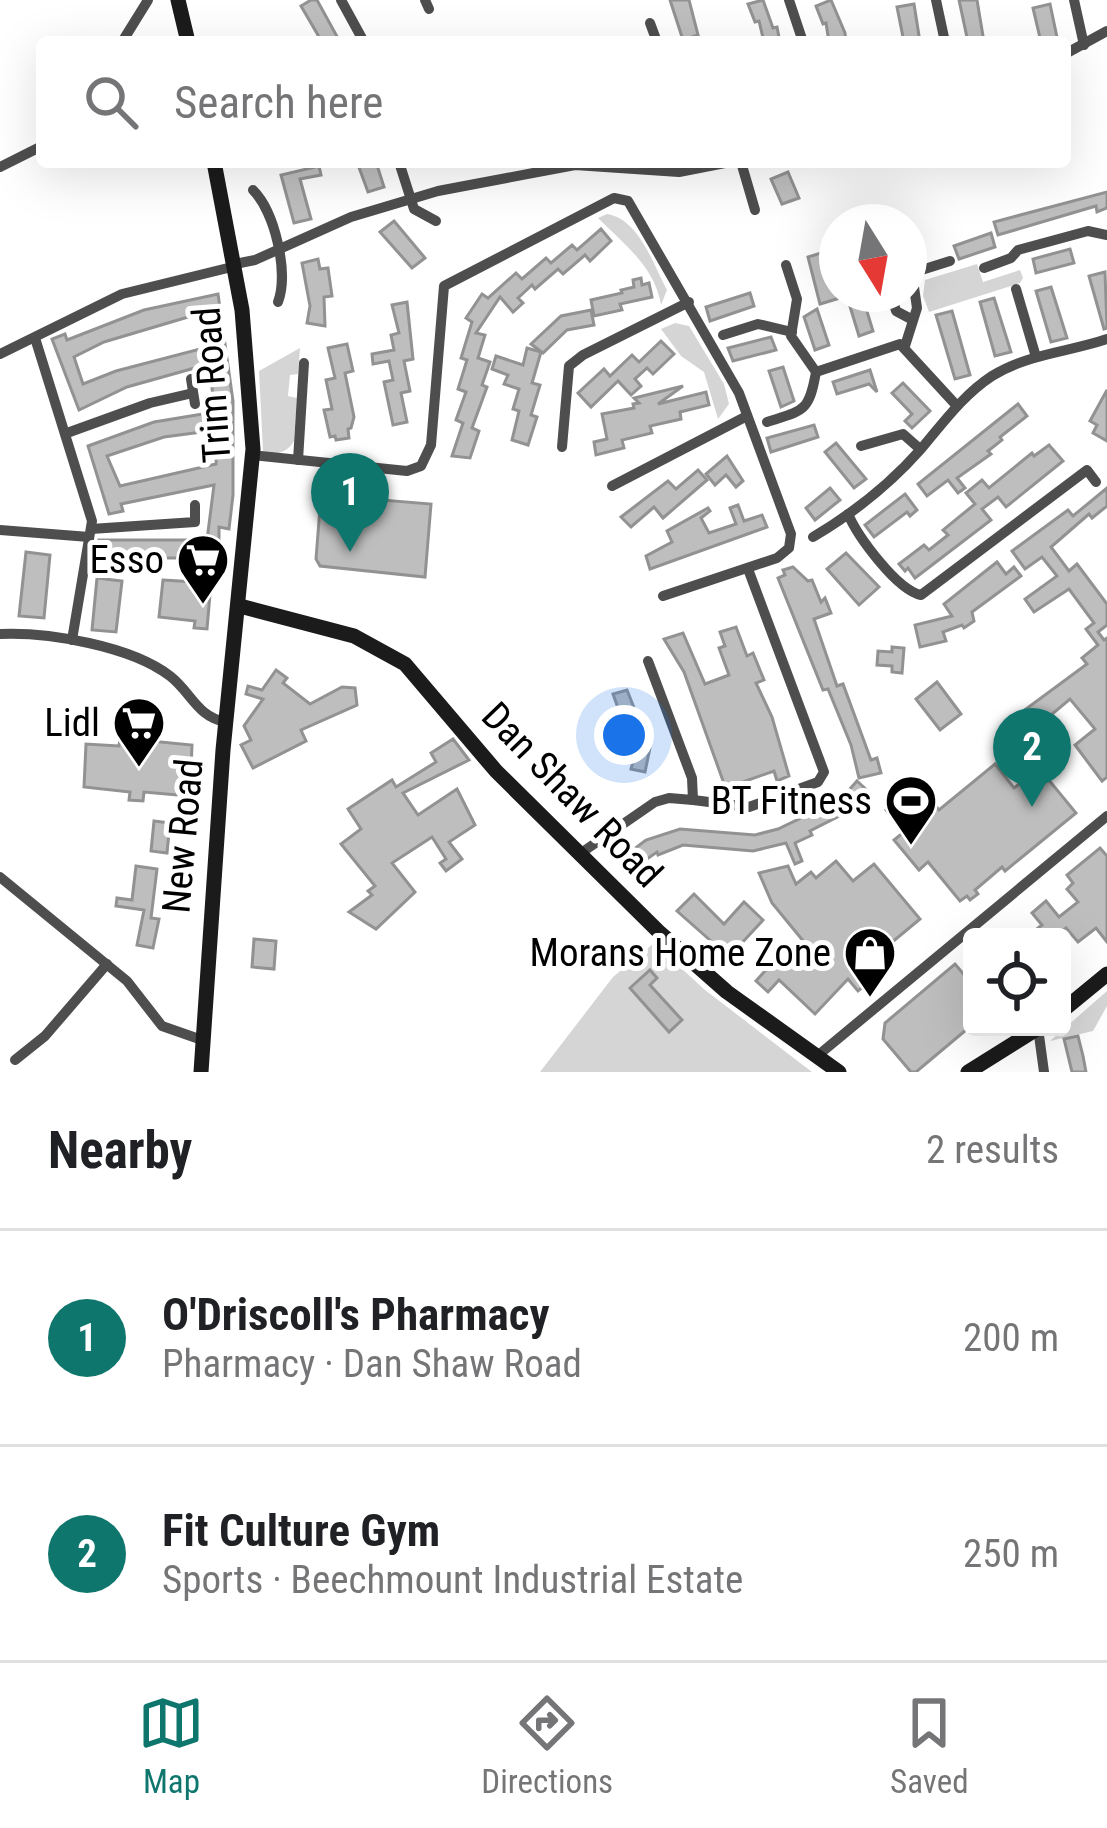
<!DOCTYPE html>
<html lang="en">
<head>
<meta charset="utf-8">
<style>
  :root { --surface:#fff; --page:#f6f6f6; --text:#202124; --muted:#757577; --line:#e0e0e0; --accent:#0f766e }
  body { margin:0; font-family:"Roboto Condensed",sans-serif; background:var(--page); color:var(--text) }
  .controls { position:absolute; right:36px; bottom:36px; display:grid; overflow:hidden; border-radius:12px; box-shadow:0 12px 48px #0002 }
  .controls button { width:108px; height:108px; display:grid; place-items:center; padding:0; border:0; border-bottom:3px solid var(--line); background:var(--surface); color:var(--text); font:60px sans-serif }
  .compass { position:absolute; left:819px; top:204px; width:108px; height:108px; border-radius:50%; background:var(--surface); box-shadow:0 12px 48px #0002; rotate:169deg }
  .you { position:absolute; left:624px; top:735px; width:42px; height:42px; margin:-30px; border:9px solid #fff; border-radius:50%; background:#1a73e8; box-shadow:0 0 0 18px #1a73e833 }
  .badge { display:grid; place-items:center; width:78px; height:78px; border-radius:50%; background:var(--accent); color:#fff; font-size:39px; font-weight:700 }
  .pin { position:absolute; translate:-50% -99px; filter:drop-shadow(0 3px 6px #0008) }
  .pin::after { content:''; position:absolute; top:63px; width:42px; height:36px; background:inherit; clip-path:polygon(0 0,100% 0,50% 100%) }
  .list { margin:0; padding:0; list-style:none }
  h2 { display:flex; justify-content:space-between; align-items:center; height:156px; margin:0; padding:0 48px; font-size:51px }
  h2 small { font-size:39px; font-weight:400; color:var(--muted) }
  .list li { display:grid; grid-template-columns:78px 1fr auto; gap:36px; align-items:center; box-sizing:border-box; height:216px; padding:0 48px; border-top:3px solid var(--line) }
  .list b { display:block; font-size:45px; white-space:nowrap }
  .list p { margin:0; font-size:39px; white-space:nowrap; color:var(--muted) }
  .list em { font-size:39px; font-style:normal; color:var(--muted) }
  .icon { flex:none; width:66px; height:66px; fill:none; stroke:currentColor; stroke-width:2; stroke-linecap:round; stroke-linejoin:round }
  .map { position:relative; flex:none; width:1107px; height:1072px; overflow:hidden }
  .search { position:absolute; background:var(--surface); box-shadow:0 12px 48px #0002; left:36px; right:36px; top:36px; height:132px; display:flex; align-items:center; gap:30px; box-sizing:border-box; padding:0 42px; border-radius:12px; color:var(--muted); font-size:45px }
  .sheet { height:588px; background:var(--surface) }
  nav { display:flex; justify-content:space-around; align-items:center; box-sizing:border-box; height:168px; border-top:3px solid var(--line); background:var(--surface); font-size:33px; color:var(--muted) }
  nav a { display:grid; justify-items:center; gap:6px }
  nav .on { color:var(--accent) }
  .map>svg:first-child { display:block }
  .green { fill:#d5d5d5 }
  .building { fill:#bebebe; stroke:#929292; stroke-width:3; fill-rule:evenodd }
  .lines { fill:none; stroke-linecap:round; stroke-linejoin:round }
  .street { stroke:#4e4e4e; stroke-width:10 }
  .secondary { stroke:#1b1b1b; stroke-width:15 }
  .labels { text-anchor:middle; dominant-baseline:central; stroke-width:10; stroke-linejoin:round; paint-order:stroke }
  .street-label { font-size:39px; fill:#000; stroke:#fff }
  .poi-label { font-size:39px; fill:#000; stroke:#fff; text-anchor:end }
</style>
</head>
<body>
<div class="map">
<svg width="1107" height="1072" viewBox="0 0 1107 1072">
  <rect width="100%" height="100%" fill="#fff"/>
  <g class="green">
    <path d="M607,214C639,219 653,264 667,290L661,305C655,267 624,244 598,218Z"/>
    <polygon points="977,264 983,282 1020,270 1023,278 1020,283 929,312 923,296 925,280"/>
    <polygon points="675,323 689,326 724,384 729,404 718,419 704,372 681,356 661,329"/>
    <path d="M300,348L298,374L290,375L288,396L297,398L294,441C287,453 276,456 263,451L259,371Z"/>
    <polygon points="654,943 705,990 812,1072 540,1072 613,977"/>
    <polygon points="1107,991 1107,1006 1093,1031 1050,1041"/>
  </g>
  <g class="building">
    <polygon points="311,0 317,0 340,42 322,42 301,6"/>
    <polygon points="670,0 689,0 698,35 683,40"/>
    <polygon points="763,0 773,28 777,27 780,42 764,42 759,21 755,22 748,4"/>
    <polygon points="831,0 845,33 846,42 829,42 826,23 823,24 816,6"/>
    <polygon points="959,0 977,0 984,42 968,42"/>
    <polygon points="914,4 920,42 904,42 897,7"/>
    <polygon points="1050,4 1058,42 1041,42 1033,8"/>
    <polygon points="357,162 377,165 384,187 368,192"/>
    <polygon points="319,166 321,175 300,179 311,219 294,223 281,175"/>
    <polygon points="788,172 799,198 782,204 771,179"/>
    <polygon points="1107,192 1107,208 1097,212 1096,206 998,235 994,222"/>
    <polygon points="394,221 425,258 412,268 380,232"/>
    <polygon points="601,229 611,241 590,261 585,255 563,274 558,269 535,289 532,285 518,298 523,303 513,312 500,297 476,333 485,335 478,358 490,362 482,385 487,387 472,428 479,431 470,458 452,456 463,423 456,420 466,392 458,389 467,360 461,358 472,322 466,318 482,294 488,298 516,273 522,279 546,258 551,263 572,245 577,250"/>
    <polygon points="991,233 995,247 959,259 954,246"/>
    <polygon points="1070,249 1074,263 1036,273 1033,259"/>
    <polygon points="824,252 840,298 820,304 808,257"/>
    <polygon points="318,259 320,269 328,268 332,296 324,297 325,326 307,323 310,306 302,263"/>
    <polygon points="1105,272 1107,328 1104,329 1089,276"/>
    <polygon points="641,278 642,285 649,283 652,297 620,304 622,310 594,316 591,300 622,293 621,290 634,287 633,280"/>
    <polygon points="1051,287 1067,338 1051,342 1036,291"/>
    <polygon points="750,293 754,306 710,321 706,307"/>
    <path d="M218,294L233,401V495L229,529L219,527V558H99V540H207L214,485L121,504L123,511L109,514L88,446L154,422L215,412L209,364L127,387L79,410L52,339L65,334L67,340L144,310ZM205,312L212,346L116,371L83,384L74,357L104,342ZM217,430L216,464L120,486L107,456L164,437Z"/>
    <polygon points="862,295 873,331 859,336 848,300"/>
    <polygon points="994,298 1011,352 995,356 980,302"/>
    <polygon points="407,302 413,359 404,361 410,391 401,393 407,422 393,425 384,382 393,380 389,361 373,364 372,354 394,350 391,335 399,333 392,305"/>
    <polygon points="817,309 829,345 815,350 804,317"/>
    <polygon points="591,310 594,325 567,330 543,353 531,344 561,316"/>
    <polygon points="952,311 970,375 955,379 936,315"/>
    <polygon points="771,337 776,350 733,361 728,348"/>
    <polygon points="661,341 674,354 653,374 647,368 635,379 641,386 631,395 618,381 591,407 578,393 604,369 610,376 632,355 639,362"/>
    <polygon points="347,344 353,371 345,373 354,417 351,428 348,429 349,438 336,440 335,436 330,437 324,410 332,409 326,380 335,378 328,348"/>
    <polygon points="527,348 541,352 532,383 540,385 531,415 537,417 528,445 512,440 519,411 513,409 519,389 504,384 508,375 492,369 496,356 523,365"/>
    <polygon points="783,367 794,401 781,407 769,371"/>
    <polygon points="870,370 877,392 869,384 837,394 833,382"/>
    <polygon points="903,383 930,411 912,428 905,421 912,414 892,393"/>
    <polygon points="683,386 658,404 706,392 709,405 680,412 681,419 650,426 652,433 622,440 624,448 596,455 594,442 607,439 602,414 634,408 633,404 639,403 634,398"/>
    <polygon points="1107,390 1107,441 1093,433 1097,425 1090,421"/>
    <polygon points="1018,404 1027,416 1000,437 1002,440 988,451 991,454 957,478 965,488 958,493 948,480 927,496 918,484"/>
    <polygon points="814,425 818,437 771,452 767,438"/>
    <polygon points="836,443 866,479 854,488 825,452"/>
    <polygon points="1049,445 1063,461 1006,507 998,497 982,509 991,520 915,578 908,568 905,571 899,564 924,545 929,550 948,535 943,530 975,504 966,493 982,480 989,488 1032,453 1034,456"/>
    <polygon points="727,456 743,481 736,487 726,475 715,485 706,474"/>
    <polygon points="698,470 707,480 663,518 654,507 631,527 621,517 668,481 676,489"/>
    <polygon points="830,488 840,500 815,520 806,508"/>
    <polygon points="1107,488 1107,506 1092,518 1089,514 1051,547 1069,571 1077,564 1107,604 1107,625 1098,632 1104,640 1107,638 1107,777 1102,781 1075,745 1095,729 1070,699 1039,725 1026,709 1087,664 1082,658 1098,645 1086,629 1094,623 1069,589 1034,612 1025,599 1057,576 1042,557 1025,569 1012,551 1068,510 1073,516"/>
    <polygon points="905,494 917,510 910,516 907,512 874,537 865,525"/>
    <polygon points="321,495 431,504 425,577 320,566 316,559"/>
    <polygon points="738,505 744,521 762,515 767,527 650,569 646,556 672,542 667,531 708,508 710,511 701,518 709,533 736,524 730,508"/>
    <polygon points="26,552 50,555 44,618 19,616"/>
    <polygon points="846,553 879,587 859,605 827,569"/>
    <polygon points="997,562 1006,574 1014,567 1021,576 972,612 974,621 964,628 962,625 943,632 946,641 920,647 915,625 952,616 944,604"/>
    <polygon points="793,567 808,581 812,580 821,602 825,598 831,613 814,619 837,686 843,684 871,760 877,758 881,773 859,778 851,745 828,689 823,690 778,578 785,575 783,570"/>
    <polygon points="97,578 122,581 116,632 92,630"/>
    <polygon points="163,580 211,583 207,629 194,628 195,621 159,617"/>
    <polygon points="736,627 747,656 753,653 764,680 756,683 772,717 789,776 777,781 774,771 740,783 741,786 727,792 684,672 664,639 683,633 705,684 729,675 719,648 725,646 720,632"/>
    <polygon points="892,647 904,648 902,673 892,672 892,666 877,665 878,651 892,652"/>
    <polygon points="276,670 287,678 283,683 310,704 342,687 355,688 357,705 301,730 306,741 253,768 241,745 251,740 244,726 263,699 246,694 248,686 262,690"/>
    <polygon points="937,682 961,714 940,730 916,699"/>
    <polygon points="627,690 650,748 645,772 631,769 636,750 628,730 612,736 608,725 622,719 613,694"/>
    <polygon points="120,738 192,745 190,796 144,792 143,801 129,800 130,792 84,787 86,744 119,746"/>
    <polygon points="453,739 469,760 403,793 418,815 457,789 475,825 449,842 462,859 446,871 440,863 446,859 432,837 392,863 415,892 376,929 349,912 372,895 368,891 375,886 341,844 361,829 348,809 392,780 396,787 436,762 431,753"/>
    <polygon points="995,764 1014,788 1039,768 1076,813 1005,871 1002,867 975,890 978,894 970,900 967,896 960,901 928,862 919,870 894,840 904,832 886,810 918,784 939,810"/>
    <polygon points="857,781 868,791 851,810 810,831 812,835 795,843 802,861 795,864 786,843 753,851 683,845 658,855 657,852 631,870 622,858 646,840 680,829 755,835 778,829 842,798"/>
    <polygon points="154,821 170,823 167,853 151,851"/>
    <polygon points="1100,848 1107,856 1107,942 1096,928 1078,942 1066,928 1054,937 1045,937 1038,928 1042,925 1032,913 1046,901 1059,917 1078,902 1067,889 1073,883 1067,875"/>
    <polygon points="836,861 853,881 874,864 920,919 879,953 889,966 858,991 848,979 815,1014 779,980 768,992 756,981 789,944 811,966 818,959 772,903 759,873 788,866 796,884 811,872 816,878"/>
    <polygon points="136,866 157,869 151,918 159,919 153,948 137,945 144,910 116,906 117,898 132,900"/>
    <polygon points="694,894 724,924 744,902 763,920 729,957 677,911"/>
    <polygon points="254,939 276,941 274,969 252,967"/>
    <polygon points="955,964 972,984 972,1025 916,1072 911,1072 883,1039 885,1023"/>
    <polygon points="650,970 657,978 650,985 682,1020 669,1032 630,988"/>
    <polygon points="1078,1036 1083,1056 1086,1072 1072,1072 1064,1039"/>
  </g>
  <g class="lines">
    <g class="street">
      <polyline points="341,0 364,42"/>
      <polyline points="425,0 429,9"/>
      <polyline points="789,0 803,42"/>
      <polyline points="936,0 945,42"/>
      <polyline points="1074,0 1084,45"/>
      <polyline points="650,23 657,42"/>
      <polyline points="122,42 148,0"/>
      <polyline points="1065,54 1107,31"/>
      <polyline points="399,162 414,209 436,221"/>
      <polyline points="741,162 755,210"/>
      <polyline points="0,167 42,146"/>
      <path d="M253,190C275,212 289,273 278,302"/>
      <polyline points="235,264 255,260 351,217 438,191 575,165 679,172 730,162"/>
      <polyline points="984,268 1011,258 1018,250 1088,231 1107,235"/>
      <polyline points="1016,289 1036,357"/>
      <polyline points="892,297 896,311 911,319"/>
      <polyline points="723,335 758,324 792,332"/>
      <polyline points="35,338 92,521 72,640"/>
      <polyline points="905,346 917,308 912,273 950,261"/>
      <polyline points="0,354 122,294 236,266"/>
      <polyline points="816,372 900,344 957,406"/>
      <polyline points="191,379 195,404"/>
      <path d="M767,422C804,410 809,412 816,372L791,336L797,299L786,265"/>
      <polyline points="67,433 150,403 193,393"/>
      <polyline points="861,446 903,434 920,449"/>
      <polyline points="562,447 569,366 583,355 689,302"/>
      <polyline points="252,455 407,471 421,466 431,445 444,286 614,198 628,201 739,393 791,534 789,548 777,558 663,596"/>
      <polyline points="298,460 304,363"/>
      <polyline points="612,486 747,416"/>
      <path d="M848,514C858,537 897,590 921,595L1087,470L1096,482"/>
      <polyline points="91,529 195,522 195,505"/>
      <polyline points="0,530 89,537"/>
      <path d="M813,537C852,514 891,483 921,449C943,423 963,395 992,376C1027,354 1069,352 1107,339"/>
      <path d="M0,634C49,632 131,646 170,676C191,692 197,717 226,722"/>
      <polyline points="693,800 749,807 818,782 824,772 748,569"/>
      <polyline points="581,853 655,802 669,798 693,800 692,778 648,661"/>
      <polyline points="0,877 127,981 162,1026 202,1040"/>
      <polyline points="1038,1028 1044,1072"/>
      <polyline points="816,1057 1107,816"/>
      <polyline points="15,1060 45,1036 107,964"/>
    </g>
    <g class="secondary">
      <polyline points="178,0 188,42"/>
      <polyline points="240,606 354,636 405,664 496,771 660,933 727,992 839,1072"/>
      <polyline points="1062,1011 1107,974"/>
      <polyline points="201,1072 223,750 253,449 242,310 214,162"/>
      <polyline points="968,1072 1040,1027"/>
    </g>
  </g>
  <defs>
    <g id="supermarket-pin" transform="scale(2.7)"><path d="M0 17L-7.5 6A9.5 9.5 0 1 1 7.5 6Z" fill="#000" stroke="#fff"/><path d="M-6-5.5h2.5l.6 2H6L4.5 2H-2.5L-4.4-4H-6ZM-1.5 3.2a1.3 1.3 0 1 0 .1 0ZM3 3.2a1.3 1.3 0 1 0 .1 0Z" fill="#fff"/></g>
    <g id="stadium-pin" transform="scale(2.7)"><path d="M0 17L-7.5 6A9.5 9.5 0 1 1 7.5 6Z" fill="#000" stroke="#fff"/><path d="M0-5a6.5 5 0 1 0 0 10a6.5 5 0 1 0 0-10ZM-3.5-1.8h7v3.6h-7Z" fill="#fff"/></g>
    <g id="shop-pin" transform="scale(2.7)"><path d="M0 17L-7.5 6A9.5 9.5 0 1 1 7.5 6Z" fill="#000" stroke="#fff"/><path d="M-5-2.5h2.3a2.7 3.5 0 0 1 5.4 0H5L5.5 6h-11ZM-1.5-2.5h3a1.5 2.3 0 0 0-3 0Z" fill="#fff"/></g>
  </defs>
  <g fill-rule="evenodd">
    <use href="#supermarket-pin" x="203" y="560"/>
    <use href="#supermarket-pin" x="139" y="723"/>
    <use href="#stadium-pin" x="911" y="801"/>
    <use href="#shop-pin" x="870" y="953"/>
  </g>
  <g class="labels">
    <g class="street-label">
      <text transform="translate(212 385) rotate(-94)">Trim Road</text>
      <text transform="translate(572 795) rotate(46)">Dan Shaw Road</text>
      <text transform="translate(183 836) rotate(-85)">New Road</text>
    </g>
    <g class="poi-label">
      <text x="164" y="560">Esso</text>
      <text x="100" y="723">Lidl</text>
      <text x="872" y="801">BT Fitness</text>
      <text x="831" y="953">Morans Home Zone</text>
    </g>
  </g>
</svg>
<div class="controls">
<button><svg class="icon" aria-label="locate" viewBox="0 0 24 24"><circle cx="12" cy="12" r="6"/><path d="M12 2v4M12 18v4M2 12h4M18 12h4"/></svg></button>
</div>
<svg class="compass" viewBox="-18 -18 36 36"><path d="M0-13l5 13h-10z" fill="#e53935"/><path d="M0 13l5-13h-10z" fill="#757577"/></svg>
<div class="you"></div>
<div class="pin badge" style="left:350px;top:552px">1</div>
<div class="pin badge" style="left:1032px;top:807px">2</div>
<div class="search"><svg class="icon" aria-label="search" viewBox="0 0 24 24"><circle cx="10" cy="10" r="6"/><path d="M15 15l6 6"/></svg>Search here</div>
</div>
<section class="sheet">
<h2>Nearby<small>2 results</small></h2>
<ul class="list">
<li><span class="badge">1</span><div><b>O'Driscoll's Pharmacy</b><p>Pharmacy · Dan Shaw Road</p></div><em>200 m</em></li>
<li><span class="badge">2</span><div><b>Fit Culture Gym</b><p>Sports · Beechmount Industrial Estate</p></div><em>250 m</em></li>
</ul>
</section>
<nav>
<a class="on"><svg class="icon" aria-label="map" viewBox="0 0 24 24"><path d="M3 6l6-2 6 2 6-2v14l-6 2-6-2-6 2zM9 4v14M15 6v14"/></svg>Map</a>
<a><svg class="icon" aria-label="directions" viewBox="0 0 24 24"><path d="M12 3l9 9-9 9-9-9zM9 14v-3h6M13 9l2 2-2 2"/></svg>Directions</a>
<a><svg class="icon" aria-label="saved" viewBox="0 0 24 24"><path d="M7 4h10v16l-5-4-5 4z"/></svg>Saved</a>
</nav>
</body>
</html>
